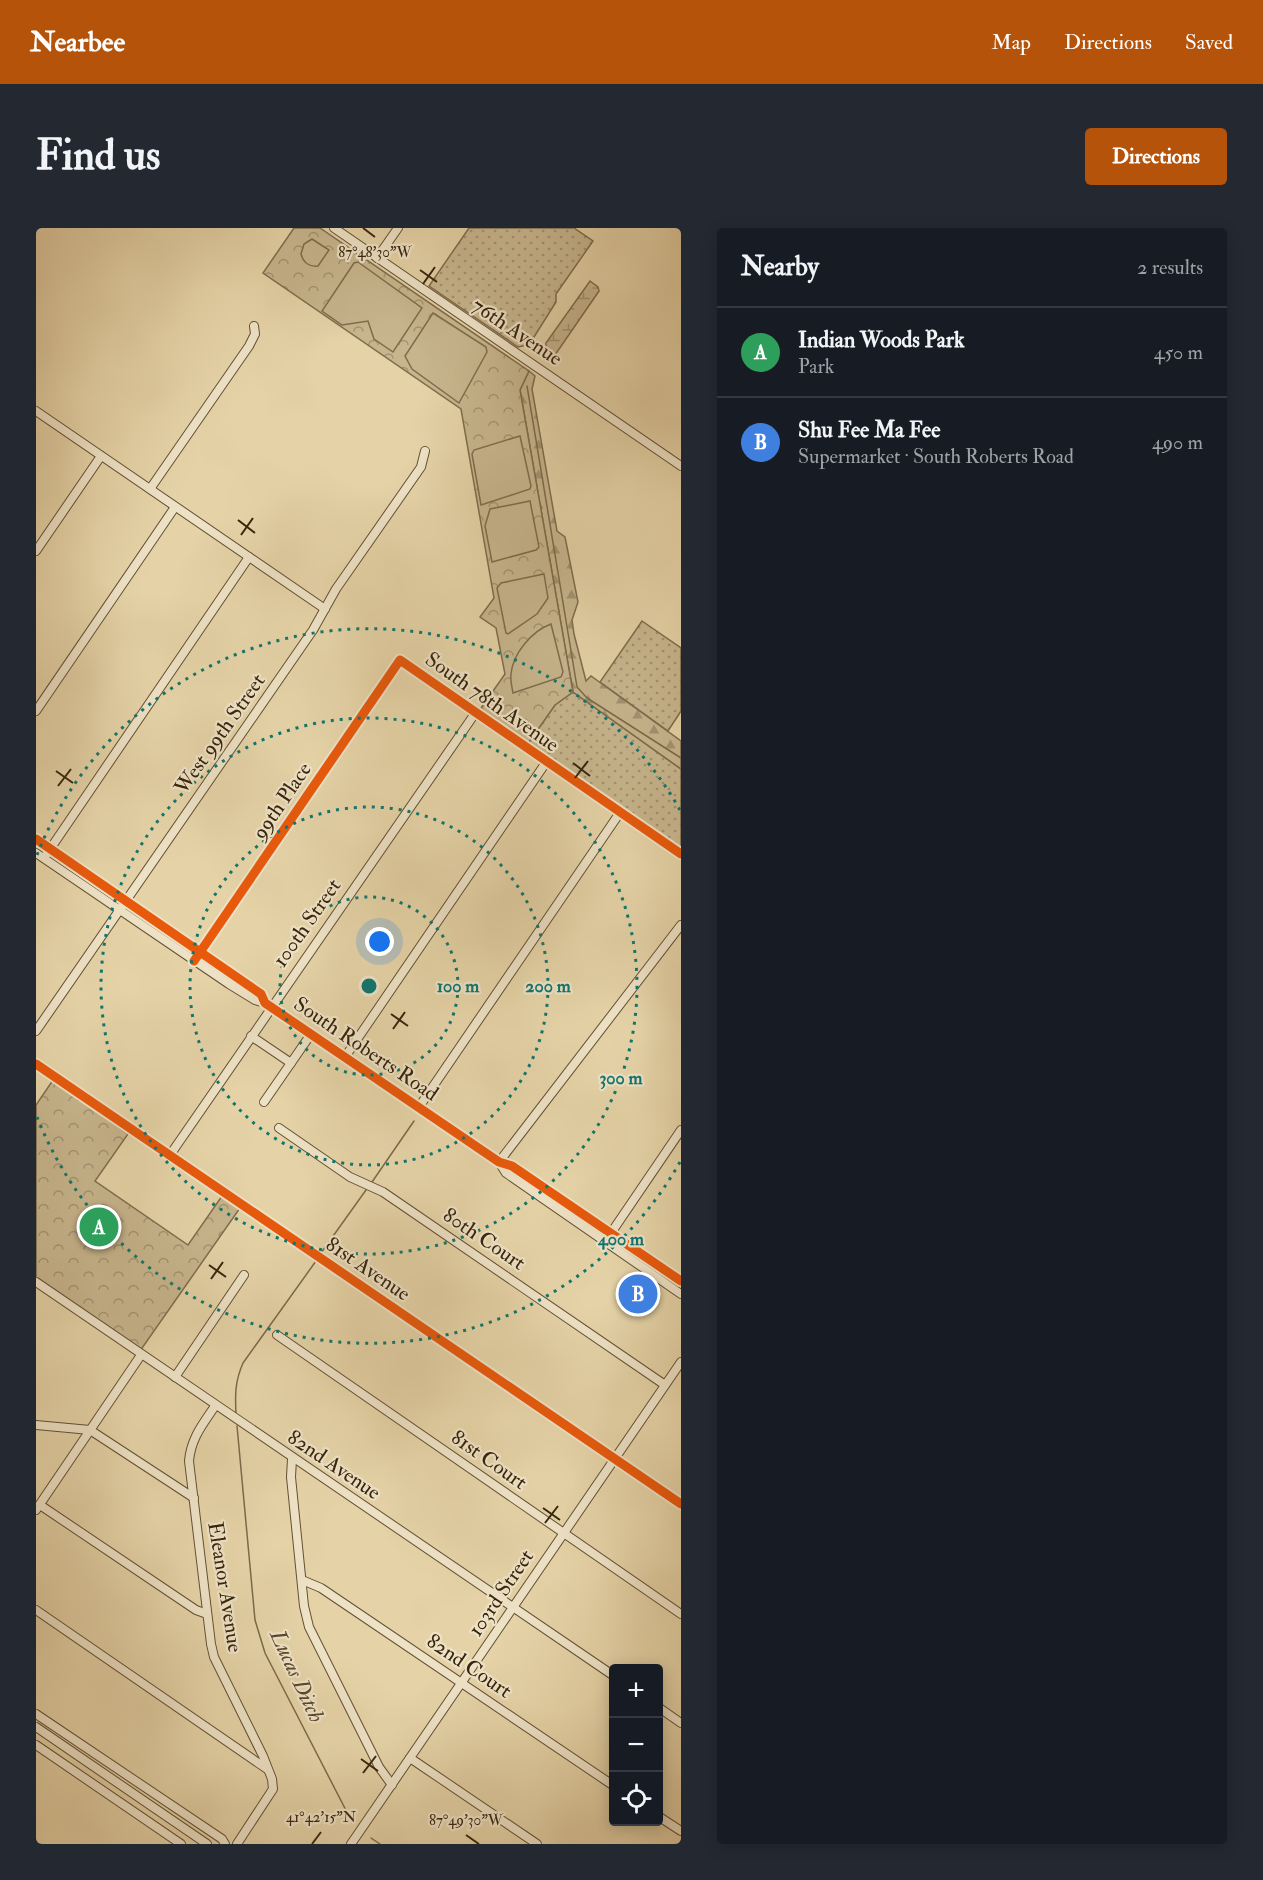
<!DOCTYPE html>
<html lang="en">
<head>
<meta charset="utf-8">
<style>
  :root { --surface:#171b24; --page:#242831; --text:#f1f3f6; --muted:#9ea1a6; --line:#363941; --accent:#b45309 }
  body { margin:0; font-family:"IM FELL Double Pica",serif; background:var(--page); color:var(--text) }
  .controls { position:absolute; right:18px; bottom:18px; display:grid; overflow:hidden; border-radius:6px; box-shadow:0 3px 15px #0003 }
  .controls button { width:54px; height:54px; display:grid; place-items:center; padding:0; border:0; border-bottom:2px solid var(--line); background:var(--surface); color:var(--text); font:30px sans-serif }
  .you { position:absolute; left:344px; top:714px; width:21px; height:21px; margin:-15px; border:4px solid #fff; border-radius:50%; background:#1a73e8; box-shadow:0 0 0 9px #1a73e833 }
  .badge { display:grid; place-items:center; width:39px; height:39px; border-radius:50%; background:var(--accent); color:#fff; font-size:20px; font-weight:700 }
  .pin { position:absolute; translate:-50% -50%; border:3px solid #fff; box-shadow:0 2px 6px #0006 }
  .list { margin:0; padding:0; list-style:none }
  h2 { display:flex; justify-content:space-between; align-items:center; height:78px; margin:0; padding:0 24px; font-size:26px }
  h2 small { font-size:20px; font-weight:400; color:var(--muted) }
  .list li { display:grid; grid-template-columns:39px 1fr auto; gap:18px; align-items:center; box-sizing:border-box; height:90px; padding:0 24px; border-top:2px solid var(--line) }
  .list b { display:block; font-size:22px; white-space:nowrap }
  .list p { margin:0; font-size:20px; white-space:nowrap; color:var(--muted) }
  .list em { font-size:20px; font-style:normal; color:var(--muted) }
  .icon { flex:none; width:33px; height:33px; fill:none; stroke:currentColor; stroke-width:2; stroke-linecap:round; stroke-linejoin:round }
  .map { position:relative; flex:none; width:645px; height:1616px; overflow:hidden; border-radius:6px }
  header { display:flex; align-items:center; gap:36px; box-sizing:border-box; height:84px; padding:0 30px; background:var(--accent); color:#fff }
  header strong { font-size:28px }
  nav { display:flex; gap:33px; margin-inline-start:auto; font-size:21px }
  .intro { display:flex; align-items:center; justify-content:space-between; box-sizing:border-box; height:144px; padding:0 36px }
  h1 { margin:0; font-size:42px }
  .button { padding:15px 27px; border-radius:6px; background:var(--accent); color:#fff; font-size:21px; font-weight:700 }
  main { display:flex; gap:36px; padding:0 36px }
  aside { flex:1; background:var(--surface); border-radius:6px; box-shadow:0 3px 15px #0003 }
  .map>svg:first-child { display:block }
  .grass { fill:url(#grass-dots); stroke:#7f6c4c; stroke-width:1.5 }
  .forest { fill:url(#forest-firs); stroke:#7f6c4c; stroke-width:1.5 }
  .wetland { fill:url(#wetland-marsh); stroke:#7f6c4c; stroke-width:1.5 }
  .park { fill:url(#park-crowns); stroke:#7f6c4c; stroke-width:1.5 }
  .garden { fill:#c7b58d; stroke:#7f6c4c; stroke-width:1.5 }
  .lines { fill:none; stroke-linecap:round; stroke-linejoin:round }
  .stream { stroke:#7c6a49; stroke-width:1.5 }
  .minor-casing { stroke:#625033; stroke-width:10 }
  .minor { stroke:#eee2c6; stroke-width:8 }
  .cycleway-casing { stroke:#eee2c6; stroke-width:13 }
  .cycleway { stroke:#e8590c; stroke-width:9 }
  .ticks { fill:none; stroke:#37240c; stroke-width:2 }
  .ring { fill:none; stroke:#0f766e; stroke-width:3; stroke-dasharray:3 6 }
  .labels { text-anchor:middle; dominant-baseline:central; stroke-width:4.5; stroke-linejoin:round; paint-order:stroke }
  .street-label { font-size:21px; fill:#37240c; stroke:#eee2c6 }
  .water-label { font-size:22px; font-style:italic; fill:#5a472b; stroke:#eee2c6 }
  .ticks-label { font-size:15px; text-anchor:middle; fill:#37240c; stroke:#eee2c6; stroke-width:4.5; stroke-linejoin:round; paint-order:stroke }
  .centre { fill:#0f766e; stroke:#eee2c6; stroke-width:3 }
  .ring-label { font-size:18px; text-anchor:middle; font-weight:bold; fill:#0f766e; stroke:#eee2c6; stroke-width:4.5; stroke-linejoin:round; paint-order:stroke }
</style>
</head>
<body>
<header>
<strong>Nearbee</strong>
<nav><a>Map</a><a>Directions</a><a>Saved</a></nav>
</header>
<div class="intro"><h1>Find us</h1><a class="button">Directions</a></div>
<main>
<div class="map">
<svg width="645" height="1616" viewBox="0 0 645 1616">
  <defs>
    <pattern id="grass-dots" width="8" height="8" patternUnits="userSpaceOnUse" patternTransform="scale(1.5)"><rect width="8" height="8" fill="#c7b58d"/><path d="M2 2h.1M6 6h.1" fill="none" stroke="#a29372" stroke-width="1.8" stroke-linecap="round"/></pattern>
    <pattern id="forest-firs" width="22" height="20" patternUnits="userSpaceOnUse" patternTransform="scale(1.5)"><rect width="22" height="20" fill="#c7b58d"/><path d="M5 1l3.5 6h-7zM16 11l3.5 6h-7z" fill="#a29372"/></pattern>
    <pattern id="wetland-marsh" width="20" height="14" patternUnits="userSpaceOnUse" patternTransform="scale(1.5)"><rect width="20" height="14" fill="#c7b58d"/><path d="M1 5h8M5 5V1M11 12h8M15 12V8" fill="none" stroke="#a29372"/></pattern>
    <pattern id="park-crowns" width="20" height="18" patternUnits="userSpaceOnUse" patternTransform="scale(1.5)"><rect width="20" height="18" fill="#c7b58d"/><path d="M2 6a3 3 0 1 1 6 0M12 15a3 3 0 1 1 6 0" fill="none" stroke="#a29372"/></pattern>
  </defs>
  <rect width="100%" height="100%" fill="#e5d3a7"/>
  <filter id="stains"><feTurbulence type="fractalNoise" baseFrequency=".00333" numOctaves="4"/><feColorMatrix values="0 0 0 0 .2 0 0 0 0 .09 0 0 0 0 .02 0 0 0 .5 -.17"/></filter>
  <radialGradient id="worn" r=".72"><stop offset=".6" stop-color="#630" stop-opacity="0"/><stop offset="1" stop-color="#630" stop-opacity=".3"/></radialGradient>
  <g class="grass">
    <polygon points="433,0 538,0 557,13 520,66 520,74 498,109 491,117 482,119 393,58"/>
    <polygon points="606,393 645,420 645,483 632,503 564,454"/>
    <polygon points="537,464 645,541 645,623 491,517 519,477"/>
  </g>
  <polygon class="forest" points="493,143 499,148 496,161 521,303 529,309 542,374 536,392 538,406 550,453 555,448 645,513 645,541 537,464 484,162"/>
  <polygon class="wetland" points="554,53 562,59 563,63 519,127 515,127 510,122 510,115"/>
  <g class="park">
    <polygon points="258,0 284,0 493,143 484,162 537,464 519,477 491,517 443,483 469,446 460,400 444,389 458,370 425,181 227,45"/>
    <polygon points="17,852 92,906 59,953 152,1017 186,968 204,980 104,1123 0,1051 0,877"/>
  </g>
  <g class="garden">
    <path d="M276,11L293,22L282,38C273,39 267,34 265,26L268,16Z"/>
    <polygon points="322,34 386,80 357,124 338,111 332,93 306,97 286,83 318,35"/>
    <polygon points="397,85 450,119 451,124 423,175 376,141 369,128"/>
    <polygon points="484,208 495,258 494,261 445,277 436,226 438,222"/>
    <polygon points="494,273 503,319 500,322 456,334 449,298 454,281"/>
    <polygon points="508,346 512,370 501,386 472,406 470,405 461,360 465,355"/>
    <path d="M515,396L527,444L525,449L477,465C476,459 474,452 475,446C477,425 496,403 515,396Z"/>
  </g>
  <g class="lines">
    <g class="stream">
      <polyline points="491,158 541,459 551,470 645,530"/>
      <polyline points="336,954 378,893"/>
      <polyline points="285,1025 330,962"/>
      <path d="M200,1186C199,1167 199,1153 207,1135L280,1033"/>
      <polyline points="201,1198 219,1392 229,1425 316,1594"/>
      <polyline points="335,1610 344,1616"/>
    </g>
    <g class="minor-casing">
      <g id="minor">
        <polyline points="298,0 645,238"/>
        <polyline points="341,30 362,0"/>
        <polyline points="0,183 289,381"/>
        <polyline points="114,261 213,118 219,106 218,98"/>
        <polyline points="0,323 65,228"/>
        <polyline points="0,483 139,279"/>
        <polyline points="0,611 225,766 229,775 235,779 463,934 476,938 645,1053"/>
        <polyline points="0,625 193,756 219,772 229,775"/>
        <polyline points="8,630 213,329"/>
        <polyline points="158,733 364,432 645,626"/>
        <polyline points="0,803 277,402 300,361 385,239 389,223"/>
        <polyline points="215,808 255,835"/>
        <polyline points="309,829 511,533"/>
        <polyline points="0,836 645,1276"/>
        <polyline points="228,874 275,806"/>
        <polyline points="383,879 585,583"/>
        <polyline points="243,900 314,949 347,964 629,1157"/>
        <polyline points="134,927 440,484"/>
        <polyline points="463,934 645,697"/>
        <polyline points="463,934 470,945 645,1066"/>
        <polyline points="573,1008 645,902"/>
        <polyline points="0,1054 578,1448"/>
        <polyline points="241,1107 645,1386"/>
        <polyline points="139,1149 208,1047"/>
        <path d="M179,1178C167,1196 155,1210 153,1233L175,1416L178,1429L227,1528L236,1551L237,1561L201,1616"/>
        <polyline points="0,1197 54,1202 158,1270"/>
        <polyline points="256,1231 255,1249 268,1378 273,1399 343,1539 356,1557"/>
        <polyline points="4,1277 160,1382 171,1386"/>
        <polyline points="0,1282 105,1127"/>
        <polyline points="266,1352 285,1360 578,1558"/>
        <polyline points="0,1382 231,1541"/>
        <polyline points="622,1479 645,1495"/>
        <polyline points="0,1486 186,1611 189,1616"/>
        <polyline points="0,1499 171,1616"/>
        <polyline points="0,1517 145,1616"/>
        <polyline points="374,1530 501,1616"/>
        <polyline points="622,1588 645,1603"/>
        <polyline points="315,1616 645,1134"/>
      </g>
    </g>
    <use href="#minor" class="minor"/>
    <g class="cycleway-casing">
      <g id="cycleway">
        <polyline points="0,611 225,766 229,775 235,779 463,934 476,938 645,1053"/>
        <polyline points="158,733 364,432 645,626"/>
        <polyline points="0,836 645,1276"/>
      </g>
    </g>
    <use href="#cycleway" class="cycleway"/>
  </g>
  <path class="ticks" d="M327,0L339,9M384,42L401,54M387,56L399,39M202,292L219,305M205,307L217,290M537,535L554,548M20,543L37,555M539,550L552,533M22,558L35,541M355,786L372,798M357,801L369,784M173,1037L190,1049M175,1051L187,1034M507,1280L524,1292M509,1295L522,1278M325,1531L342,1543M327,1545L340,1528M430,1607L443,1616M276,1616L285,1604"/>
  <g class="ring">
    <circle cx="333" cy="758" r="89"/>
    <circle cx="333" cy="758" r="179"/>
    <circle cx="333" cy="758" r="268"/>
    <path d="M644 934A357 357 0 0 1 1 889M1 627A357 357 0 0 1 644 582"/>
  </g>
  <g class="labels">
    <g class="street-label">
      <text transform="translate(481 104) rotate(34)">76th Avenue</text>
      <text transform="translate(456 474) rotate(35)">South 78th Avenue</text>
      <text transform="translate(184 506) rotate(-55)">West 99th Street</text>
      <text transform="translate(246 573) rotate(-56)">99th Place</text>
      <text transform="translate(271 695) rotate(-55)">100th Street</text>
      <text transform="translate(330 821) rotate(34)">South Roberts Road</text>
      <text transform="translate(448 1011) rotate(34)">80th Court</text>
      <text transform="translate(332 1041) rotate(34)">81st Avenue</text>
      <text transform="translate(453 1232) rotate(35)">81st Court</text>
      <text transform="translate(298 1237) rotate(34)">82nd Avenue</text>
      <text transform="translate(189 1359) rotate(81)">Eleanor Avenue</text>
      <text transform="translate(465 1365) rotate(-56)">103rd Street</text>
      <text transform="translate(433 1438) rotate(34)">82nd Court</text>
    </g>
    <g class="water-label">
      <text transform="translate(261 1448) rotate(65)">Lucas Ditch</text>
    </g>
  </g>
  <g class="ticks-label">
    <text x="339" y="29">87°48'30"W</text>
    <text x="285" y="1594">41°42'15"N</text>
    <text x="430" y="1597">87°49'30"W</text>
  </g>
  <circle cx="333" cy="758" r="9" class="centre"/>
  <g class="ring-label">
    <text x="422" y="764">100 m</text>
    <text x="512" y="764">200 m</text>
    <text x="585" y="856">300 m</text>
    <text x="585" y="1017">400 m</text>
  </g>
  <rect width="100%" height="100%" filter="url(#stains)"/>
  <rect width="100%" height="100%" fill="url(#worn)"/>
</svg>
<div class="controls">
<button>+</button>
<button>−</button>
<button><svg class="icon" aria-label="locate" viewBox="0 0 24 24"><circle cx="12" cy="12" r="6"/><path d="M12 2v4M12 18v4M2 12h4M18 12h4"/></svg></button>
</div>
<div class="you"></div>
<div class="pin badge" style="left:63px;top:999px;background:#2e9e5b">A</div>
<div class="pin badge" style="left:602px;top:1066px;background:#3f7fe0">B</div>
</div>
<aside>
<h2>Nearby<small>2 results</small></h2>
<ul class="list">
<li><span class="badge" style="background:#2e9e5b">A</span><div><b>Indian Woods Park</b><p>Park</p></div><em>450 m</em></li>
<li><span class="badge" style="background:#3f7fe0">B</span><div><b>Shu Fee Ma Fee</b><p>Supermarket · South Roberts Road</p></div><em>490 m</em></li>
</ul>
</aside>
</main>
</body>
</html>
